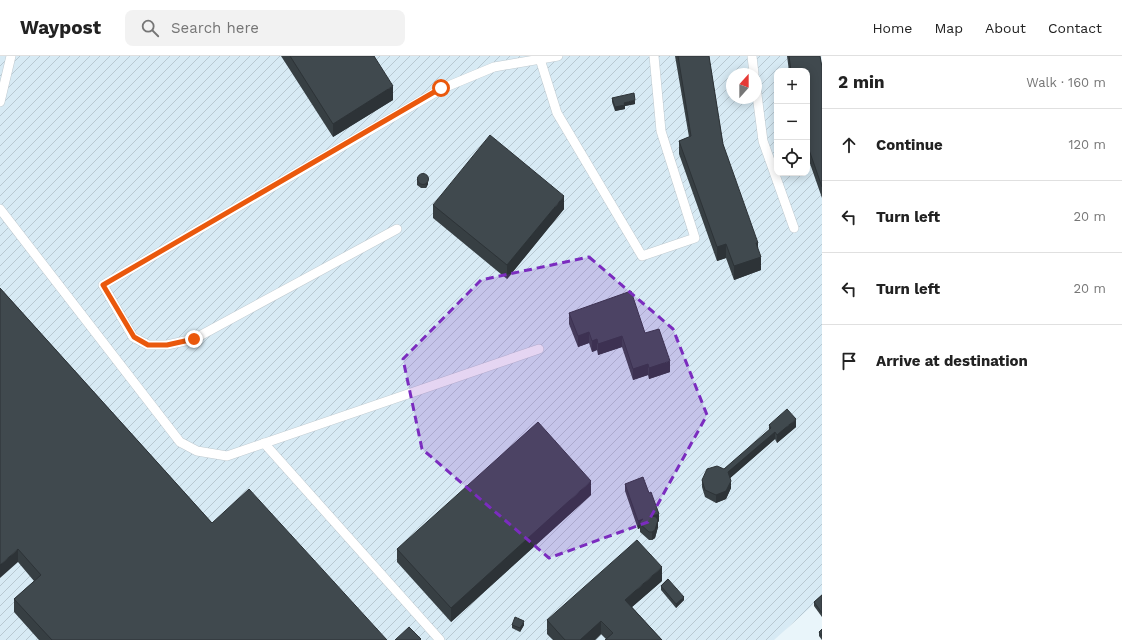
<!DOCTYPE html>
<html lang="en">
<head>
<meta charset="utf-8">
<style>
  :root { --surface:#fff; --page:#f2f2f2; --text:#222; --muted:#767676; --line:#e0e0e0 }
  body { margin:0; font-family:"Work Sans",sans-serif; background:var(--page); color:var(--text) }
  .controls { position:absolute; right:12px; top:12px; display:grid; overflow:hidden; border-radius:8px; box-shadow:0 2px 10px #0003 }
  .controls button { width:36px; height:36px; display:grid; place-items:center; padding:0; border:0; border-bottom:1px solid var(--line); background:var(--surface); color:var(--text); font:20px sans-serif }
  .compass { position:absolute; left:726px; top:12px; width:36px; height:36px; border-radius:50%; background:var(--surface); box-shadow:0 2px 10px #0003; rotate:21deg }
  .stop { position:absolute; width:12px; height:12px; margin:-9px; border:3px solid #ea580c; border-radius:50%; background:#fff }
  .stop.end { background:#ea580c; border-color:#fff; box-shadow:0 1px 4px #0008 }
  .list { margin:0; padding:0; list-style:none }
  h2 { display:flex; justify-content:space-between; align-items:center; height:52px; margin:0; padding:0 16px; font-size:17px }
  h2 small { font-size:13px; font-weight:400; color:var(--muted) }
  .list li { display:grid; grid-template-columns:26px 1fr auto; gap:12px; align-items:center; box-sizing:border-box; height:72px; padding:0 16px; border-top:1px solid var(--line) }
  .list b { display:block; font-size:15px; white-space:nowrap }
  .list em { font-size:13px; font-style:normal; color:var(--muted) }
  .icon { flex:none; width:22px; height:22px; fill:none; stroke:currentColor; stroke-width:2; stroke-linecap:round; stroke-linejoin:round }
  .map { position:relative; flex:none; width:822px; height:584px; overflow:hidden }
  header { display:flex; align-items:center; gap:24px; box-sizing:border-box; height:56px; padding:0 20px; background:var(--surface); border-bottom:1px solid var(--line) }
  header strong { font-size:19px }
  nav { display:flex; gap:22px; margin-inline-start:auto; font-size:14px }
  .search { width:280px; height:36px; background:var(--page); display:flex; align-items:center; gap:10px; box-sizing:border-box; padding:0 14px; border-radius:8px; color:var(--muted); font-size:15px }
  main { display:flex }
  aside { flex:1; background:var(--surface) }
  .map>svg:first-child { display:block }
  .industrial { fill:url(#industrial-furrows); fill-rule:evenodd }
  .lines { fill:none; stroke-linecap:round; stroke-linejoin:round }
  .lane-casing { stroke:#c0cbd1; stroke-width:10 }
  .lane { stroke:#fff; stroke-width:9 }
  .wall { fill:#373f43 }
  .shaded-wall { fill:#2d3337 }
  .building { fill:#40494e; stroke:#2d3337 }
  .route { stroke:#ea580c; stroke-width:5 }
  .marked { fill:#7b2cbf; fill-opacity:0.2; stroke:#7b2cbf; stroke-width:3; stroke-dasharray:8 5; stroke-linejoin:round }
</style>
</head>
<body>
<header>
<strong>Waypost</strong>
<div class="search"><svg class="icon" aria-label="search" viewBox="0 0 24 24"><circle cx="10" cy="10" r="6"/><path d="M15 15l6 6"/></svg>Search here</div>
<nav><a>Home</a><a>Map</a><a>About</a><a>Contact</a></nav>
</header>
<main>
<div class="map">
<svg width="822" height="584" viewBox="0 0 822 584">
  <defs>
    <pattern id="industrial-furrows" width="10" height="10" patternUnits="userSpaceOnUse"><rect width="10" height="10" fill="#d7eaf4"/><path d="M-1 1l2-2M0 10L10 0M9 11l2-2" fill="none" stroke="#b8c8d1"/></pattern>
  </defs>
  <rect width="100%" height="100%" fill="#e9f5fa"/>
  <path class="industrial" d="M0,0H821L822,8V541L774,584H0ZM777,15H807V117H777ZM732,18H756V42H732Z"/>
  <g class="lines">
    <g class="lane-casing">
      <g id="lane">
        <polyline points="752,0 754,18"/>
        <polyline points="540,3 557,57 642,200 695,182 661,75 654,0"/>
        <polyline points="756,31 763,85 794,172"/>
        <polyline points="0,46 11,0"/>
        <polyline points="0,153 180,386 197,395 227,400 539,293"/>
        <polyline points="397,173 194,283 167,289 148,289 133,281 103,229 441,33 494,11 558,0"/>
        <polyline points="264,387 440,584"/>
      </g>
    </g>
    <use href="#lane" class="lane"/>
  </g>
  <g class="wall">
    <polygon points="281,0 374,0 393,44 333,81"/>
    <polygon points="675,0 709,0 723,88 758,194 761,214 734,224 726,202 717,205 679,98 679,85 689,81"/>
    <polygon points="787,0 820,0 822,11 822,142 807,99 807,15 789,15"/>
    <polygon points="612,42 635,48 625,50 625,53 615,55 612,46"/>
    <polygon points="417,121 428,128 426,132 421,132 417,129"/>
    <polygon points="433,149 564,153 507,223 433,162"/>
    <polygon points="0,232 212,467 387,584 39,584 14,556 14,543 34,525 18,506"/>
    <polygon points="569,257 645,277 670,316 649,323 648,319 633,324 622,291 598,299 597,294 592,296 589,287 578,291 569,268"/>
    <polygon points="769,369 796,371 777,387 775,383 730,422 731,432 726,443 716,447 705,441 702,431 702,424 724,413 769,375"/>
    <polygon points="625,428 649,437 659,465 658,466 658,471 655,482 652,484 649,484 640,476 640,472 638,473 625,435"/>
    <polygon points="591,439 451,566 397,506 397,493"/>
    <polygon points="662,525 632,551 662,584 606,583 601,578 595,584 553,584 547,578 547,564"/>
    <polygon points="661,530 684,544 676,552 661,534"/>
    <polygon points="822,539 822,561 814,550 814,546"/>
    <polygon points="512,569 524,569 520,576 512,572"/>
    <polygon points="822,573 822,584 819,580 819,576"/>
  </g>
  <g class="shaded-wall">
    <polygon points="393,30 393,44 333,81 333,68"/>
    <polygon points="635,44 635,48 625,50 625,53 615,55 615,51 624,47"/>
    <polygon points="428,124 428,128 426,132 426,128"/>
    <polygon points="564,140 564,153 507,223 507,209"/>
    <polygon points="756,187 758,187 758,200"/>
    <polygon points="726,188 726,202 717,205 717,191"/>
    <polygon points="761,201 761,214 734,224 734,210"/>
    <polygon points="589,276 589,287 578,291 578,280"/>
    <polygon points="622,280 622,291 598,299 598,288"/>
    <polygon points="597,283 597,294 592,296 592,285"/>
    <polygon points="670,305 670,316 649,323 649,312"/>
    <polygon points="648,308 648,319 633,324 633,313"/>
    <polygon points="796,363 796,371 777,387 777,379"/>
    <polygon points="775,376 775,383 728,424 728,416"/>
    <polygon points="591,425 591,439 451,566 451,552"/>
    <polygon points="731,425 731,432 726,443 716,447 716,439"/>
    <polygon points="659,458 659,465 658,466 658,471 655,482 652,484 652,460"/>
    <polygon points="643,463 640,466 640,472 638,473 638,465"/>
    <polygon points="18,493 18,506 0,522 0,509"/>
    <polygon points="662,511 662,525 625,557 625,544"/>
    <polygon points="684,541 684,544 676,552 676,548"/>
    <polygon points="524,565 524,569 520,576 520,572"/>
    <polygon points="601,565 601,578 595,584 580,584"/>
  </g>
  <g class="building">
    <polygon points="290,0 374,0 393,30 333,68"/>
    <polygon points="678,0 709,0 723,88 758,187 756,187 761,201 734,210 726,188 717,191 679,85 691,80"/>
    <polygon points="789,0 820,0 822,11 822,131 807,88 807,15 791,15"/>
    <polygon points="634,37 635,44 624,47 625,49 615,51 612,42"/>
    <polygon points="490,79 564,140 507,209 433,149"/>
    <circle cx="423" cy="123" r="5.5"/>
    <polygon points="0,232 212,467 249,433 387,584 52,584 14,543 41,519 18,493 0,509"/>
    <polygon points="631,235 645,277 659,273 670,305 649,312 648,308 633,313 622,280 598,288 597,283 592,285 589,276 578,280 569,257"/>
    <polygon points="787,353 796,363 777,379 775,376 728,416 731,425 726,435 716,439 705,434 702,424 707,413 717,410 724,413 771,372 769,369"/>
    <polygon points="538,366 591,425 451,552 397,493"/>
    <polygon points="643,421 649,437 651,436 659,458 652,460 656,461 658,464 655,474 652,476 649,476 640,468 640,466 643,463 638,465 625,428"/>
    <polygon points="637,484 662,511 625,544 662,584 605,584 613,577 601,565 580,584 565,584 547,564"/>
    <polygon points="668,523 684,541 676,548 661,530"/>
    <polygon points="822,539 822,557 814,546"/>
    <polygon points="515,561 524,565 520,572 512,569"/>
    <polygon points="409,571 421,583 420,584 395,584"/>
    <polygon points="822,573 822,580 819,576"/>
  </g>
  <g class="lines">
    <polyline class="route" points="194,283 167,289 148,289 134,281 103,229 441,32"/>
  </g>
  <path class="marked" d="M589,201L673,273L707,359L648,466L549,502L422,393L403,303L481,224Z"/>
</svg>
<div class="controls">
<button>+</button>
<button>−</button>
<button><svg class="icon" aria-label="locate" viewBox="0 0 24 24"><circle cx="12" cy="12" r="6"/><path d="M12 2v4M12 18v4M2 12h4M18 12h4"/></svg></button>
</div>
<svg class="compass" viewBox="-18 -18 36 36"><path d="M0-13l5 13h-10z" fill="#e53935"/><path d="M0 13l5-13h-10z" fill="#767676"/></svg>
<div class="stop" style="left:441px;top:32px"></div>
<div class="stop end" style="left:194px;top:283px"></div>
</div>
<aside>
<h2>2 min<small>Walk · 160 m</small></h2>
<ul class="list">
<li><svg class="icon" aria-label="ahead" viewBox="0 0 24 24"><path d="M12 20V5M6 11l6-6 6 6"/></svg><div><b>Continue</b></div><em>120 m</em></li>
<li><svg class="icon" aria-label="left" viewBox="0 0 24 24"><path d="M17 20v-9H6M10 6l-5 5 5 5"/></svg><div><b>Turn left</b></div><em>20 m</em></li>
<li><svg class="icon" aria-label="left" viewBox="0 0 24 24"><path d="M17 20v-9H6M10 6l-5 5 5 5"/></svg><div><b>Turn left</b></div><em>20 m</em></li>
<li><svg class="icon" aria-label="arrive" viewBox="0 0 24 24"><path d="M6 21V4h12l-3 4 3 4H6"/></svg><div><b>Arrive at destination</b></div></li>
</ul>
</aside>
</main>
</body>
</html>
